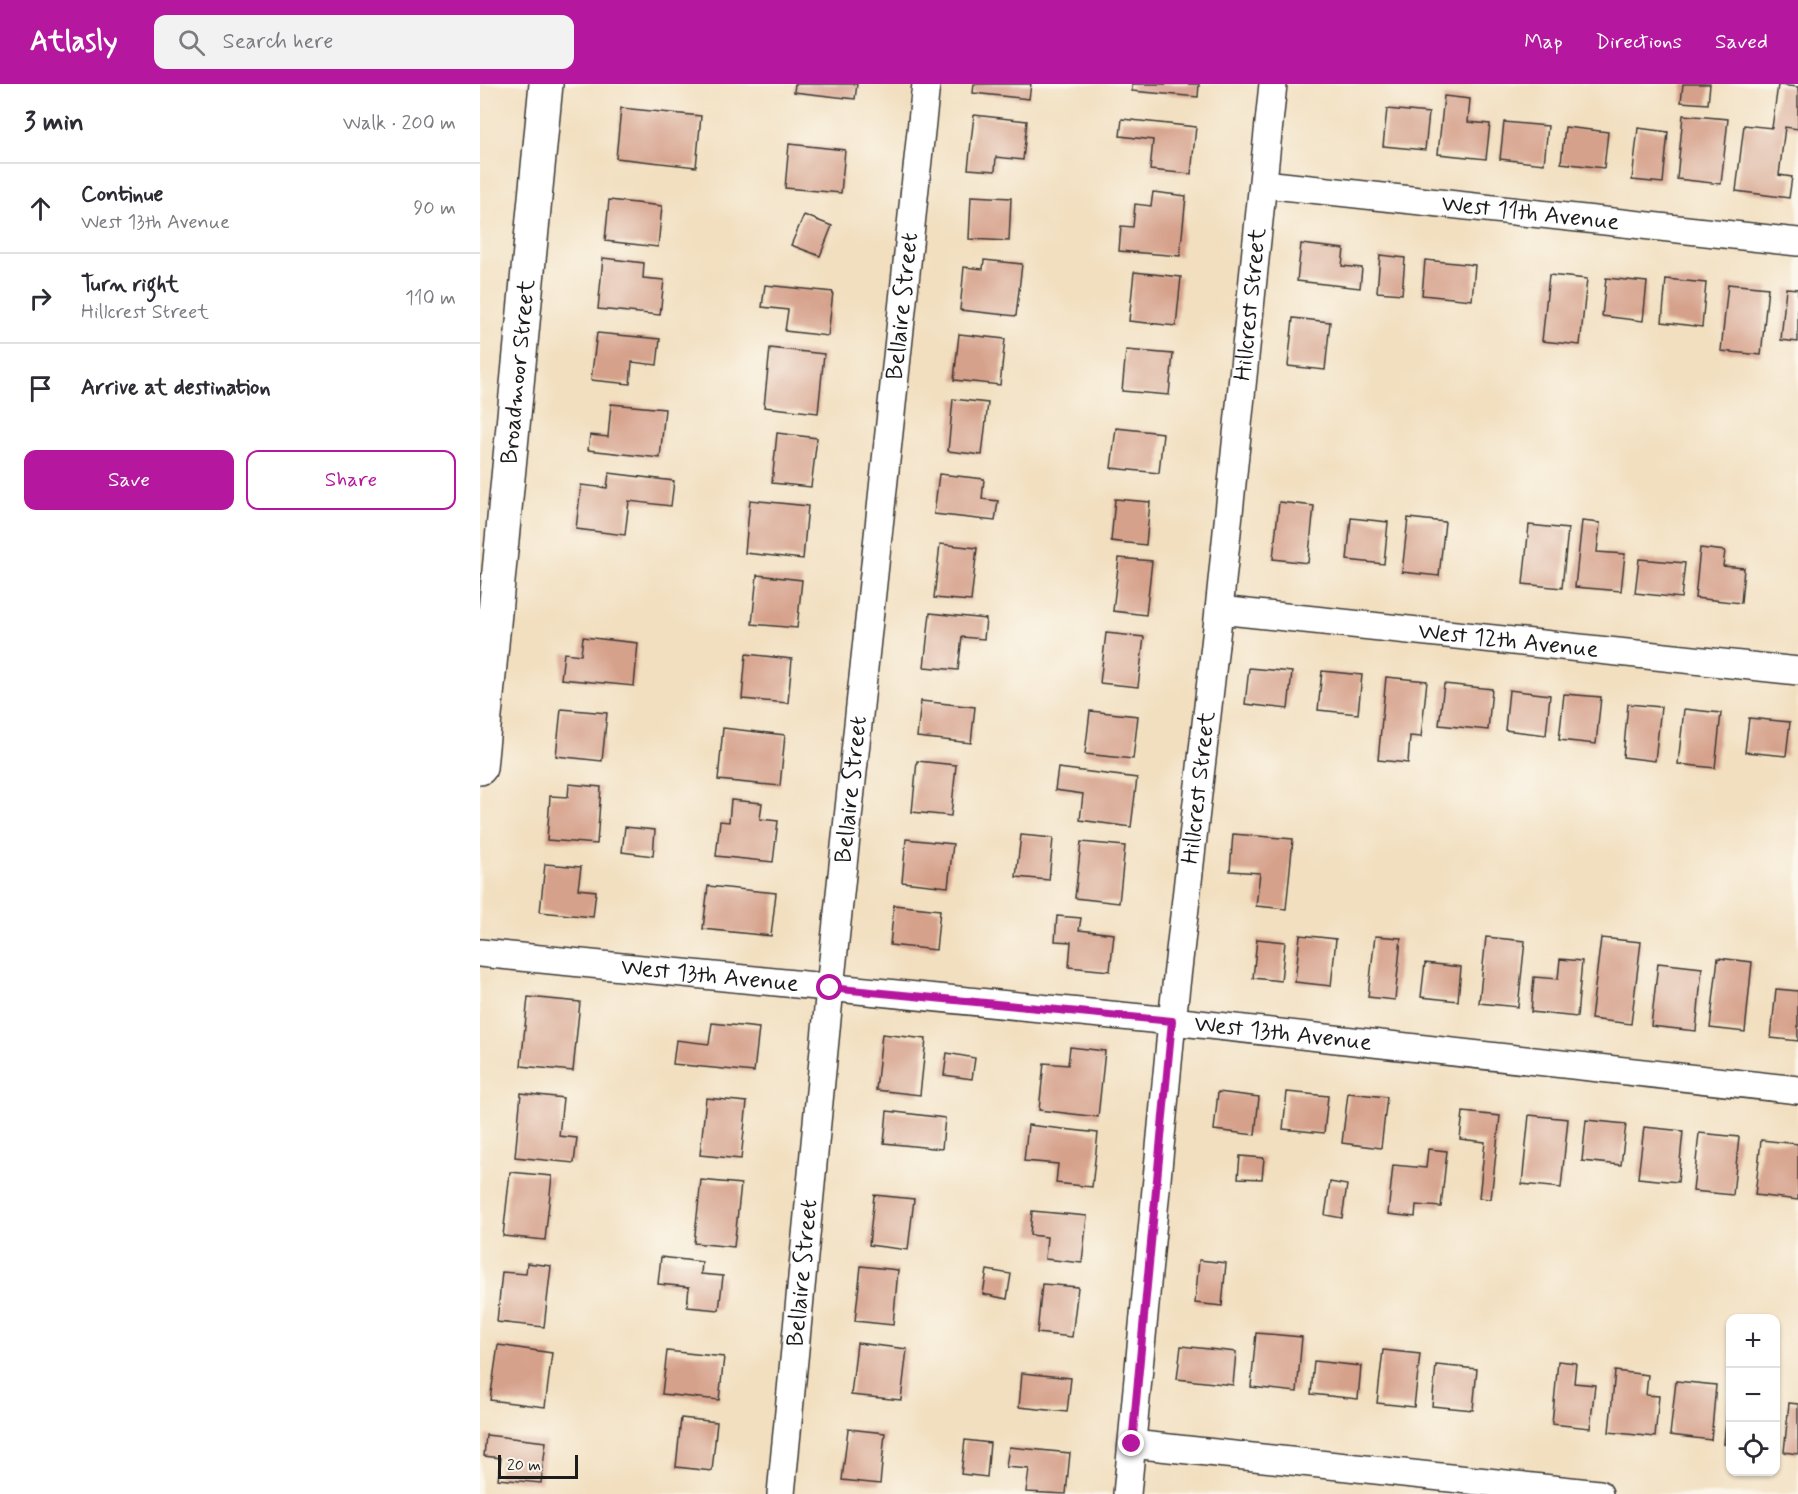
<!DOCTYPE html>
<html lang="en">
<head>
<meta charset="utf-8">
<style>
  :root { --surface:#fff; --page:#f2f2f3; --text:#2b2b33; --muted:#7c7c81; --line:#e1e1e2; --accent:#b5179e }
  body { margin:0; font-family:Mynerve,sans-serif; background:var(--page); color:var(--text) }
  .controls { position:absolute; right:18px; bottom:18px; display:grid; overflow:hidden; border-radius:12px; box-shadow:0 2px 4px #0004 }
  .controls button { width:54px; height:54px; display:grid; place-items:center; padding:0; border:0; border-bottom:2px solid var(--line); background:var(--surface); color:var(--text); font:30px sans-serif }
  .scale { position:absolute; left:18px; bottom:15px; width:80px; box-sizing:border-box; padding-left:6px; border:3px solid #1c1c1c; border-top:0; font-size:16px; line-height:21px; white-space:nowrap; color:#1c1c1c; -webkit-text-stroke:4px #fbf7ec; paint-order:stroke }
  .stop { position:absolute; width:18px; height:18px; margin:-14px; border:4px solid #b5179e; border-radius:50%; background:#fff }
  .stop.end { background:#b5179e; border-color:#fff; box-shadow:0 2px 6px #0008 }
  .list { margin:0; padding:0; list-style:none }
  h2 { display:flex; justify-content:space-between; align-items:center; height:78px; margin:0; padding:0 24px; font-size:26px }
  h2 small { font-size:20px; font-weight:400; color:var(--muted) }
  .list li { display:grid; grid-template-columns:39px 1fr auto; gap:18px; align-items:center; box-sizing:border-box; height:90px; padding:0 24px; border-top:2px solid var(--line) }
  .list b { display:block; font-size:22px; white-space:nowrap }
  .list p { margin:0; font-size:20px; white-space:nowrap; color:var(--muted) }
  .list em { font-size:20px; font-style:normal; color:var(--muted) }
  .actions { display:flex; gap:12px; padding:18px 24px }
  .actions a { flex:1; padding:14px 0; border:2px solid var(--accent); border-radius:12px; text-align:center; font-size:21px; color:var(--accent) }
  .actions .main { background:var(--accent); color:#fff }
  .icon { flex:none; width:33px; height:33px; fill:none; stroke:currentColor; stroke-width:2; stroke-linecap:round; stroke-linejoin:round }
  .map { position:relative; flex:none; width:1318px; height:1410px; overflow:hidden }
  header { display:flex; align-items:center; gap:36px; box-sizing:border-box; height:84px; padding:0 30px; background:var(--accent); color:#fff }
  header strong { font-size:28px }
  nav { display:flex; gap:33px; margin-inline-start:auto; font-size:21px }
  .search { width:420px; height:54px; background:var(--page); display:flex; align-items:center; gap:15px; box-sizing:border-box; padding:0 21px; border-radius:12px; color:var(--muted); font-size:22px }
  main { display:flex }
  aside { flex:1; background:var(--surface) }
  .map>svg:first-child { display:block }
  .building { fill:#d6a18b }
  .lines { fill:none; stroke-linecap:round; stroke-linejoin:round }
  .street-casing { stroke:#3c3935; stroke-width:30 }
  .secondary-casing { stroke:#3c3935; stroke-width:36 }
  .street { stroke:#fff; stroke-width:27 }
  .secondary { stroke:#fff; stroke-width:33 }
  .route { stroke:#b5179e; stroke-width:8 }
  .labels { text-anchor:middle; dominant-baseline:central; stroke-width:4.5; stroke-linejoin:round; paint-order:stroke }
  .street-label { font-size:24px; fill:#1c1c1c; stroke:#fbf7ec }
</style>
</head>
<body>
<header>
<strong>Atlasly</strong>
<div class="search"><svg class="icon" aria-label="search" viewBox="0 0 24 24"><circle cx="10" cy="10" r="6"/><path d="M15 15l6 6"/></svg>Search here</div>
<nav><a>Map</a><a>Directions</a><a>Saved</a></nav>
</header>
<main>
<aside>
<h2>3 min<small>Walk · 200 m</small></h2>
<ul class="list">
<li><svg class="icon" aria-label="ahead" viewBox="0 0 24 24"><path d="M12 20V5M6 11l6-6 6 6"/></svg><div><b>Continue</b><p>West 13th Avenue</p></div><em>90 m</em></li>
<li><svg class="icon" aria-label="right" viewBox="0 0 24 24"><path d="M7 20v-9h11M14 6l5 5-5 5"/></svg><div><b>Turn right</b><p>Hillcrest Street</p></div><em>110 m</em></li>
<li><svg class="icon" aria-label="arrive" viewBox="0 0 24 24"><path d="M6 21V4h12l-3 4 3 4H6"/></svg><div><b>Arrive at destination</b></div></li>
</ul>
<div class="actions"><a class="main">Save</a><a>Share</a></div>
</aside>
<div class="map">
<svg width="1318" height="1410" viewBox="0 0 1318 1410">
  <rect width="100%" height="100%" fill="#fbf7ec"/>
  <filter id="ink" filterUnits="userSpaceOnUse"><feTurbulence type="fractalNoise" baseFrequency=".0167" numOctaves="2"/><feDisplacementMap in="SourceGraphic" scale="12" xChannelSelector="R" yChannelSelector="G"/><feConvolveMatrix kernelMatrix="1 2 1 2 8 2 1 2 1" color-interpolation-filters="sRGB"/></filter>
  <filter id="wash" filterUnits="userSpaceOnUse"><feTurbulence type="fractalNoise" baseFrequency=".008" numOctaves="4" result="noise"/><feDisplacementMap in="SourceGraphic" scale="24" xChannelSelector="R" yChannelSelector="G"/><feGaussianBlur stdDeviation="1.35" result="paint"/><feColorMatrix in="noise" values="0 0 0 0 0 0 0 0 0 0 0 0 0 0 0 0 0 1.4 0 .05"/><feComposite in="paint" operator="in"/></filter>
  <g filter="url(#wash)">
    <rect width="100%" height="100%" fill="#f2dfc0"/>
    <g id="blocks">
      <g class="building">
        <polygon points="315,0 377,0 375,15 314,8"/>
        <polygon points="494,0 551,0 549,15 493,9"/>
        <polygon points="652,0 719,0 718,13 652,7"/>
        <polygon points="1203,0 1230,0 1228,20 1201,18"/>
        <polygon points="1298,1 1318,3 1318,45 1305,43 1299,91 1312,93 1309,114 1256,107 1264,41 1292,44"/>
        <polygon points="964,12 990,15 988,38 1010,40 1006,75 958,70"/>
        <polygon points="141,24 221,32 216,83 136,74"/>
        <polygon points="907,25 949,29 945,66 903,62"/>
        <polygon points="494,31 547,37 543,76 516,73 515,87 488,85"/>
        <polygon points="1203,31 1248,35 1241,100 1197,95"/>
        <polygon points="642,35 716,43 711,90 670,86 673,56 640,52"/>
        <polygon points="1024,38 1068,42 1064,80 1020,75"/>
        <polygon points="1085,43 1128,48 1124,84 1081,79"/>
        <polygon points="1158,44 1188,48 1183,99 1152,96"/>
        <polygon points="309,60 365,66 361,109 305,104"/>
        <polygon points="673,108 706,112 700,172 639,167 641,142 653,143 655,120 671,122"/>
        <polygon points="491,112 531,114 529,157 489,155"/>
        <polygon points="129,116 182,122 178,163 125,157"/>
        <polygon points="324,131 352,142 340,172 311,161"/>
        <polygon points="821,160 864,165 862,182 882,184 880,204 817,197"/>
        <polygon points="900,171 925,174 922,210 897,208"/>
        <polygon points="123,174 164,179 163,194 184,196 180,231 118,225"/>
        <polygon points="504,176 542,180 536,232 480,226 484,183 503,185"/>
        <polygon points="945,176 995,181 992,216 942,211"/>
        <polygon points="654,188 701,193 696,242 649,237"/>
        <polygon points="1069,191 1107,195 1100,261 1062,257"/>
        <polygon points="1126,194 1167,198 1163,237 1122,232"/>
        <polygon points="1186,195 1226,199 1222,243 1182,238"/>
        <polygon points="1248,200 1288,204 1281,271 1241,267"/>
        <polygon points="285,201 353,208 348,252 305,247 308,226 282,223"/>
        <polygon points="1306,204 1318,205 1318,258 1301,256"/>
        <polygon points="813,234 850,238 845,286 808,282"/>
        <polygon points="117,249 180,255 177,281 152,278 150,300 111,296"/>
        <polygon points="479,250 525,255 520,301 474,296"/>
        <polygon points="290,264 344,270 338,329 284,323"/>
        <polygon points="646,266 693,270 689,311 642,307"/>
        <polygon points="473,315 508,319 502,371 468,367"/>
        <polygon points="131,320 185,325 180,374 108,366 110,351 128,353"/>
        <polygon points="636,344 683,349 679,389 631,384"/>
        <polygon points="297,349 337,354 331,403 292,399"/>
        <polygon points="129,389 194,397 191,422 149,417 145,451 96,445 101,401 127,404"/>
        <polygon points="459,390 504,395 502,415 518,417 515,437 454,430"/>
        <polygon points="635,415 670,418 666,461 631,457"/>
        <polygon points="270,416 328,422 323,475 265,469"/>
        <polygon points="799,418 834,422 828,479 793,475"/>
        <polygon points="871,434 908,438 904,480 867,476"/>
        <polygon points="928,434 965,438 959,492 922,488"/>
        <polygon points="1102,437 1120,439 1117,468 1145,470 1141,507 1095,503"/>
        <polygon points="1049,441 1088,445 1082,504 1043,500"/>
        <polygon points="460,460 497,464 491,517 454,514"/>
        <polygon points="1220,464 1245,467 1243,482 1264,484 1261,519 1215,514"/>
        <polygon points="639,474 672,477 666,531 633,527"/>
        <polygon points="1159,475 1205,479 1201,514 1155,509"/>
        <polygon points="277,491 322,496 317,544 272,540"/>
        <polygon points="450,529 506,535 504,555 482,553 478,586 444,583"/>
        <polygon points="626,549 664,553 658,603 620,599"/>
        <polygon points="103,553 158,559 154,602 81,595 84,569 101,571"/>
        <polygon points="266,570 312,575 308,619 262,615"/>
        <polygon points="769,584 812,588 808,625 765,620"/>
        <polygon points="842,587 882,591 878,630 838,626"/>
        <polygon points="906,593 947,597 941,653 930,652 928,679 898,676"/>
        <polygon points="964,600 1012,605 1008,646 959,641"/>
        <polygon points="1029,606 1070,611 1066,651 1025,646"/>
        <polygon points="1084,610 1121,613 1116,660 1079,656"/>
        <polygon points="441,617 495,623 491,659 437,653"/>
        <polygon points="1148,620 1181,623 1175,677 1143,673"/>
        <polygon points="81,625 127,629 122,677 76,672"/>
        <polygon points="1204,625 1241,629 1235,684 1198,680"/>
        <polygon points="610,627 658,632 653,675 605,670"/>
        <polygon points="1269,634 1310,638 1306,672 1265,668"/>
        <polygon points="243,644 305,651 300,702 238,696"/>
        <polygon points="437,677 476,681 471,732 432,728"/>
        <polygon points="578,684 657,694 651,743 600,736 603,710 575,706"/>
        <polygon points="89,700 121,703 117,760 67,756 70,712 88,713"/>
        <polygon points="251,716 282,719 280,735 298,737 293,778 236,772 240,737 249,738"/>
        <polygon points="145,743 175,746 173,772 142,768"/>
        <polygon points="753,750 813,755 806,825 776,822 780,789 750,787"/>
        <polygon points="541,751 573,754 569,796 536,793"/>
        <polygon points="426,755 473,760 468,803 422,798"/>
        <polygon points="601,758 645,762 639,819 595,814"/>
        <polygon points="65,780 101,783 98,805 116,807 113,833 60,828"/>
        <polygon points="228,802 296,809 291,852 223,845"/>
        <polygon points="414,821 460,826 456,866 410,861"/>
        <polygon points="577,832 601,834 599,846 634,850 630,887 589,883 591,858 575,857"/>
        <polygon points="820,851 856,855 851,902 815,898"/>
        <polygon points="895,852 921,854 915,916 888,913"/>
        <polygon points="1006,853 1045,857 1038,923 999,919"/>
        <polygon points="1121,854 1161,858 1151,940 1111,935"/>
        <polygon points="777,855 805,858 801,897 773,894"/>
        <polygon points="1238,874 1272,878 1265,948 1230,944"/>
        <polygon points="1080,875 1102,877 1097,933 1051,928 1054,893 1078,895"/>
        <polygon points="945,879 981,883 978,917 941,913"/>
        <polygon points="1178,879 1222,884 1216,947 1171,942"/>
        <polygon points="1296,905 1318,907 1318,957 1291,954"/>
        <polygon points="48,913 100,918 93,987 41,982"/>
        <polygon points="232,939 279,944 274,988 193,980 196,956 229,960"/>
        <polygon points="402,950 446,955 440,1011 396,1006"/>
        <polygon points="590,963 625,967 618,1033 559,1026 564,979 588,981"/>
        <polygon points="467,969 495,974 492,995 464,991"/>
        <polygon points="738,1008 779,1013 775,1051 734,1046"/>
        <polygon points="807,1008 848,1012 844,1049 803,1045"/>
        <polygon points="41,1009 83,1014 79,1052 97,1054 94,1079 35,1073"/>
        <polygon points="868,1009 907,1013 901,1064 862,1059"/>
        <polygon points="226,1014 267,1018 261,1075 220,1071"/>
        <polygon points="407,1027 465,1034 462,1065 404,1059"/>
        <polygon points="983,1028 1020,1032 1011,1115 999,1114 1005,1058 980,1055"/>
        <polygon points="1049,1031 1088,1035 1081,1104 1042,1100"/>
        <polygon points="1106,1036 1146,1040 1141,1081 1102,1077"/>
        <polygon points="548,1041 618,1049 612,1103 576,1099 578,1080 544,1077"/>
        <polygon points="1164,1043 1203,1047 1198,1098 1158,1094"/>
        <polygon points="1219,1049 1259,1053 1253,1111 1213,1107"/>
        <polygon points="1281,1056 1318,1060 1318,1116 1275,1111"/>
        <polygon points="948,1065 967,1067 961,1123 936,1121 935,1133 908,1130 913,1081 946,1084"/>
        <polygon points="760,1072 784,1074 782,1095 758,1094"/>
        <polygon points="30,1088 72,1092 65,1156 23,1152"/>
        <polygon points="221,1096 261,1100 254,1163 214,1159"/>
        <polygon points="850,1098 867,1101 862,1134 845,1131"/>
        <polygon points="394,1111 434,1115 428,1166 389,1161"/>
        <polygon points="552,1127 607,1132 602,1179 565,1175 567,1153 550,1151"/>
        <polygon points="181,1173 222,1178 221,1190 243,1192 239,1226 207,1223 209,1203 178,1200"/>
        <polygon points="719,1176 746,1179 742,1222 715,1219"/>
        <polygon points="47,1179 71,1182 64,1243 17,1238 22,1188 46,1190"/>
        <polygon points="381,1182 418,1186 413,1241 375,1237"/>
        <polygon points="507,1186 531,1190 527,1215 503,1210"/>
        <polygon points="562,1200 598,1203 592,1253 557,1249"/>
        <polygon points="776,1249 822,1253 817,1308 771,1303"/>
        <polygon points="377,1259 427,1265 421,1316 371,1311"/>
        <polygon points="18,1261 72,1269 65,1323 10,1316"/>
        <polygon points="701,1262 756,1268 753,1301 697,1295"/>
        <polygon points="903,1266 940,1270 934,1323 897,1319"/>
        <polygon points="187,1267 244,1273 239,1316 182,1310"/>
        <polygon points="834,1277 881,1282 878,1315 831,1310"/>
        <polygon points="1078,1277 1096,1279 1094,1299 1115,1301 1110,1344 1072,1340"/>
        <polygon points="956,1281 997,1285 993,1326 952,1322"/>
        <polygon points="1135,1287 1168,1291 1166,1311 1179,1312 1175,1353 1129,1348"/>
        <polygon points="542,1289 591,1294 587,1328 539,1323"/>
        <polygon points="1196,1297 1236,1301 1231,1356 1190,1351"/>
        <polygon points="1248,1317 1250,1317 1250,1361 1244,1360"/>
        <polygon points="1309,1319 1318,1320 1318,1370 1304,1368"/>
        <polygon points="201,1334 237,1338 232,1387 196,1383"/>
        <polygon points="368,1345 405,1349 400,1400 362,1396"/>
        <polygon points="6,1351 66,1358 61,1399 18,1395 21,1374 4,1372"/>
        <polygon points="485,1356 510,1359 507,1393 481,1390"/>
        <polygon points="529,1363 590,1369 586,1410 546,1408 549,1385 526,1383"/>
      </g>
    </g>
  </g>
  <g filter="url(#ink)">
    <use href="#blocks" fill-opacity="0" stroke="#3c3935" stroke-width="1.5"/>
    <g class="lines">
      <g class="street-casing">
        <g id="street">
          <path id="s1" d="M784,100L1318,158"/>
          <path id="s2" d="M739,526L1318,587"/>
          <path id="s3" d="M0,869L692,937L1318,1006"/>
          <polyline points="652,1360 1119,1410"/>
          <path id="s4" d="M301,1410L350,904L446,0"/>
          <path id="s5" d="M647,1410L692,937L739,526L793,0"/>
        </g>
      </g>
      <g class="secondary-casing">
        <g id="secondary">
          <path id="s6" d="M0,684L66,0"/>
        </g>
      </g>
      <use href="#street" class="street"/>
      <use href="#secondary" class="secondary"/>
    </g>
  </g>
  <g class="lines" filter="url(#ink)">
    <polyline class="route" points="350,904 692,937 652,1360"/>
  </g>
  <g class="labels">
    <g class="street-label">
      <text stroke="none"><textPath href="#s1" startOffset="268">West 11th Avenue</textPath></text>
      <text stroke="none"><textPath href="#s4" startOffset="1194">Bellaire Street</textPath></text>
      <text stroke="none"><textPath href="#s5" startOffset="1196">Hillcrest Street</textPath></text>
      <text stroke="none"><textPath href="#s6" startOffset="398">Broadmoor Street</textPath></text>
      <text stroke="none"><textPath href="#s2" startOffset="291">West 12th Avenue</textPath></text>
      <text stroke="none"><textPath href="#s4" startOffset="708">Bellaire Street</textPath></text>
      <text stroke="none"><textPath href="#s5" startOffset="710">Hillcrest Street</textPath></text>
      <text stroke="none"><textPath href="#s3" startOffset="231">West 13th Avenue</textPath></text>
      <text stroke="none"><textPath href="#s3" startOffset="807">West 13th Avenue</textPath></text>
      <text stroke="none"><textPath href="#s4" startOffset="222">Bellaire Street</textPath></text>
    </g>
  </g>
</svg>
<div class="controls">
<button>+</button>
<button>−</button>
<button><svg class="icon" aria-label="locate" viewBox="0 0 24 24"><circle cx="12" cy="12" r="6"/><path d="M12 2v4M12 18v4M2 12h4M18 12h4"/></svg></button>
</div>
<div class="scale">20 m</div>
<div class="stop" style="left:350px;top:904px"></div>
<div class="stop end" style="left:652px;top:1360px"></div>
</div>
</main>
</body>
</html>
